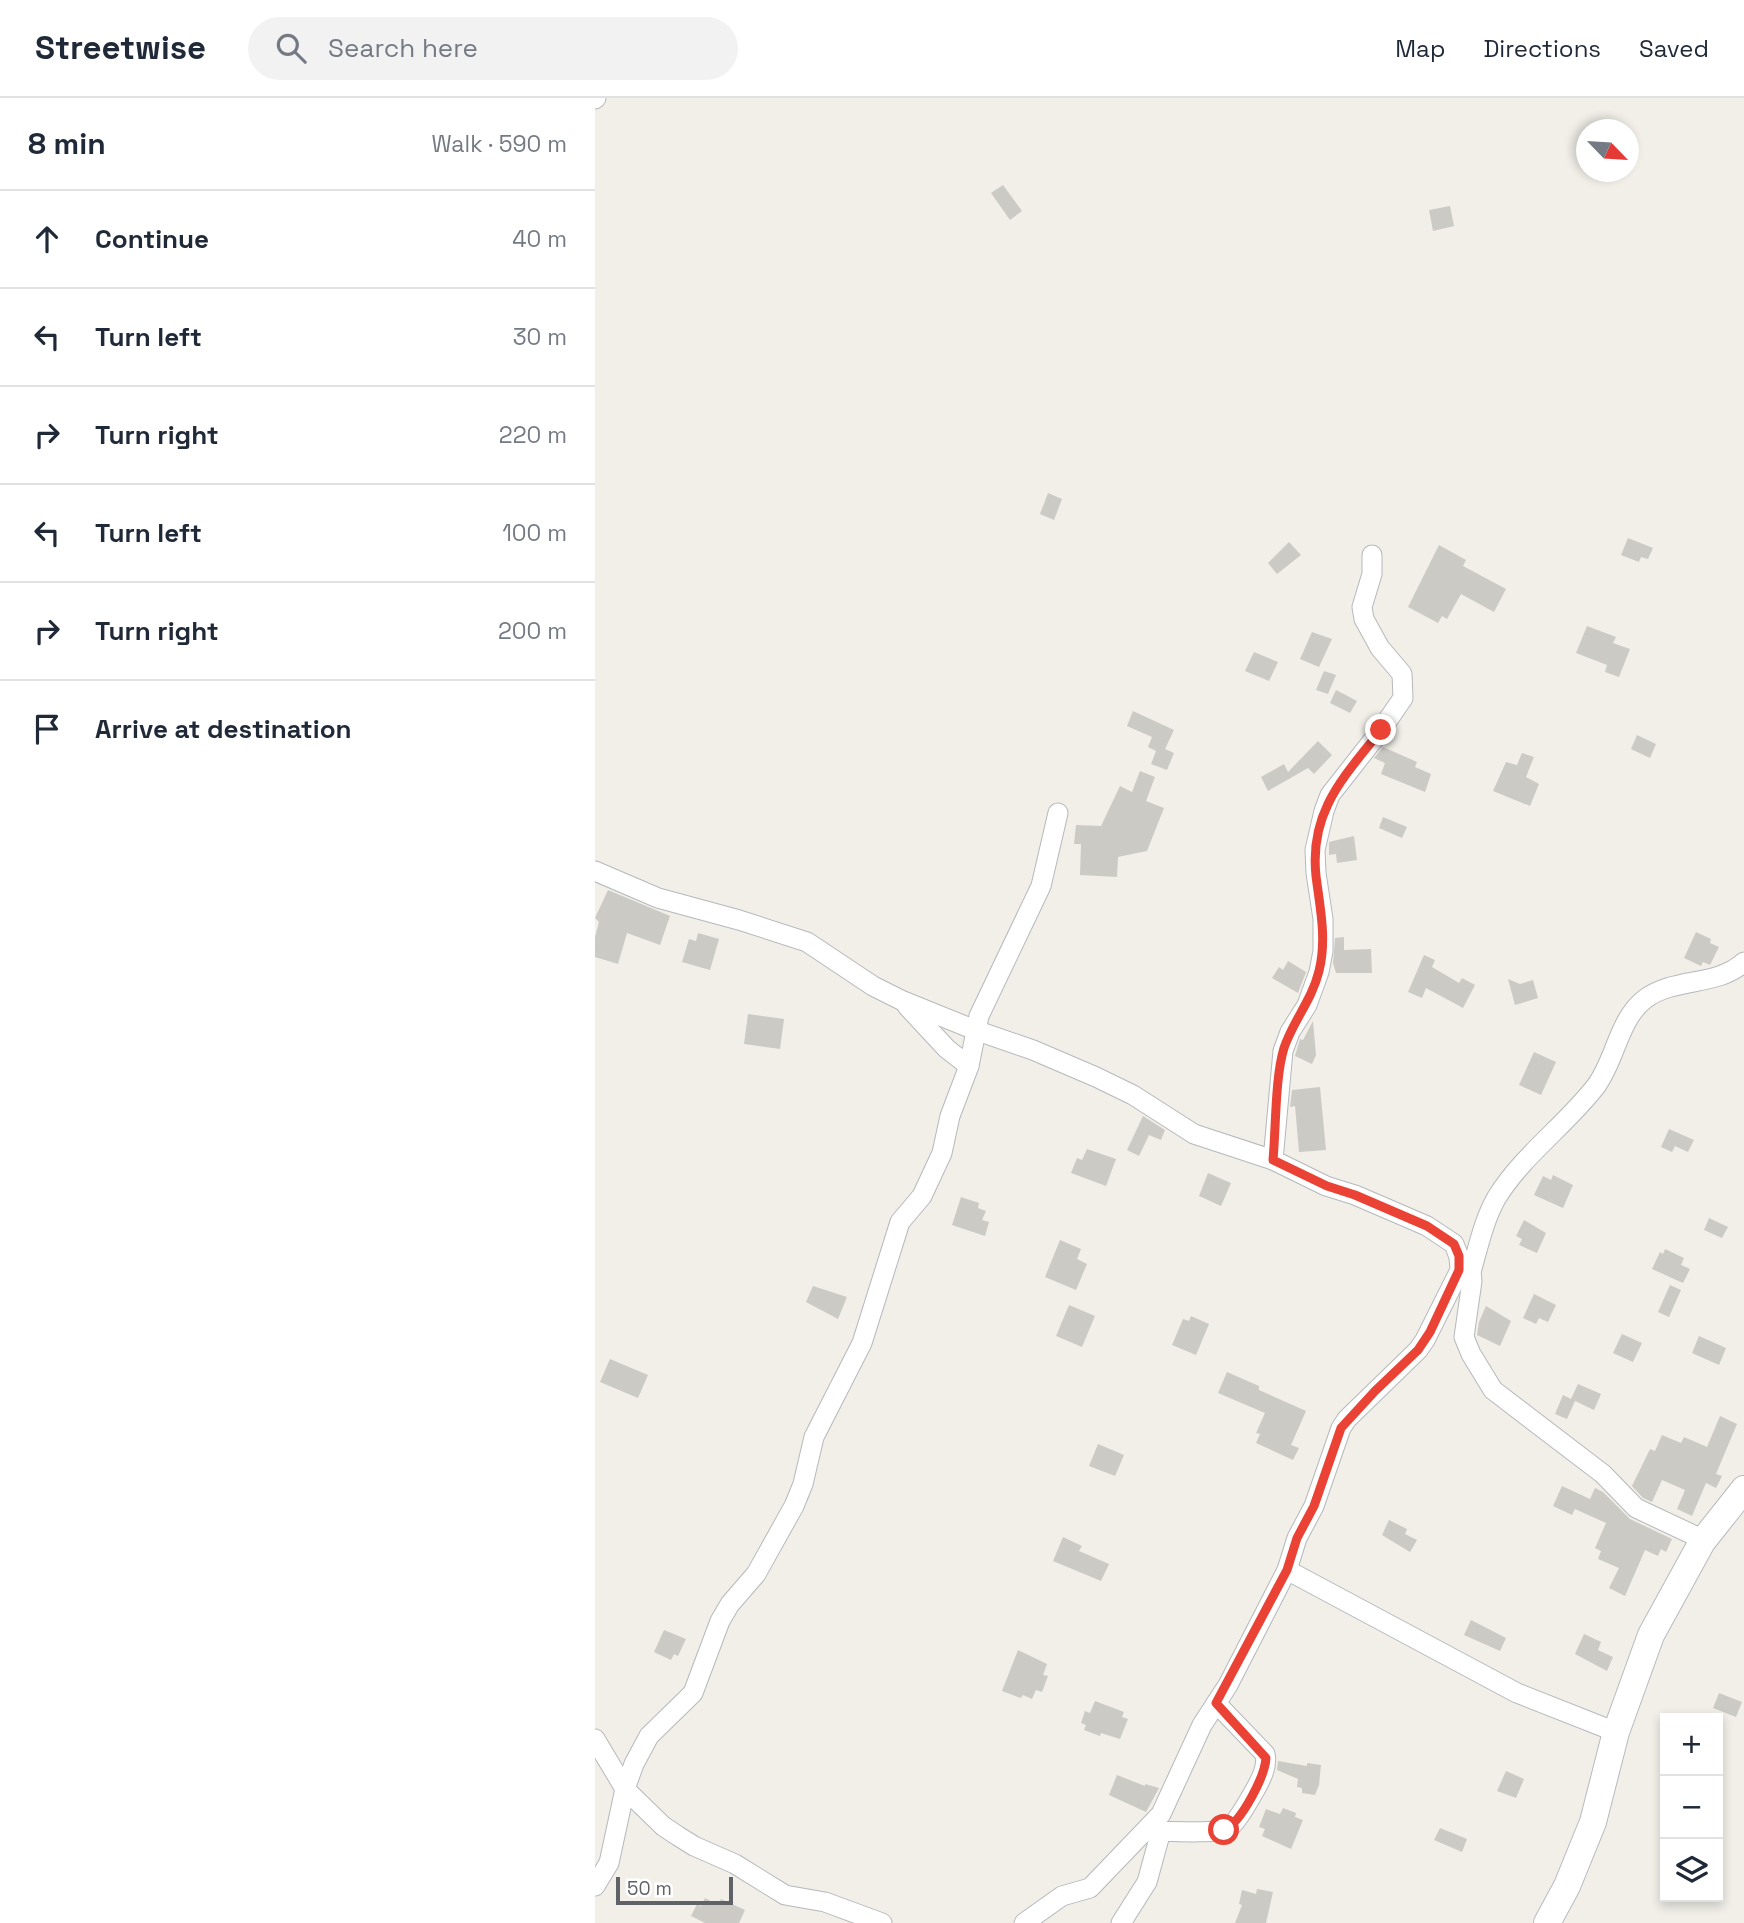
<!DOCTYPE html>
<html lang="en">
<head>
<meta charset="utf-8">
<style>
  :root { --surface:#fff; --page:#f2f2f3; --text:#1f2937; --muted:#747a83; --line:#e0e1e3 }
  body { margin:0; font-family:"Space Grotesk",sans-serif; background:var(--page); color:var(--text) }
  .controls { position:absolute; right:21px; bottom:21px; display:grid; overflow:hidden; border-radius:0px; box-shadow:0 4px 10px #0003 }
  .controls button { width:63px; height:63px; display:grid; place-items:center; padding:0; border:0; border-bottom:2px solid var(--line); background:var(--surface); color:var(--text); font:35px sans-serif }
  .compass { position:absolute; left:981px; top:21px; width:63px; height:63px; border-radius:50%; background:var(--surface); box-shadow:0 4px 10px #0003; rotate:115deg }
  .scale { position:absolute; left:21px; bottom:18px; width:117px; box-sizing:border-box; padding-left:7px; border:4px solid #5f6368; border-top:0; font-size:19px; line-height:24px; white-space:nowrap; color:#5f6368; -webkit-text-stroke:5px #fff; paint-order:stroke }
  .stop { position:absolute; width:21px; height:21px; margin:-16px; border:5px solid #ea4335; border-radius:50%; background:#fff }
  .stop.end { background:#ea4335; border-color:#fff; box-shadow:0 2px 7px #0008 }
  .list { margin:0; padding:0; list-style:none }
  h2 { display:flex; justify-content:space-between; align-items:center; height:91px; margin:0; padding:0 28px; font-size:30px }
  h2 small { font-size:23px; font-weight:400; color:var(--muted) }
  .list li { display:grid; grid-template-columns:46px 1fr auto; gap:21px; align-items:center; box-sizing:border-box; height:98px; padding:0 28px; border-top:2px solid var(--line) }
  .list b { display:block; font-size:26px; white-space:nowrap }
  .list em { font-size:23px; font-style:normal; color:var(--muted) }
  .icon { flex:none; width:38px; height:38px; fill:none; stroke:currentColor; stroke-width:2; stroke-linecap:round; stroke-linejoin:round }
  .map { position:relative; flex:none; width:1149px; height:1825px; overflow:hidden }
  header { display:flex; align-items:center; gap:42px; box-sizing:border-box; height:98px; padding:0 35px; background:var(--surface); border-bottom:2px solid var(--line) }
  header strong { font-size:33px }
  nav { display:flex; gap:38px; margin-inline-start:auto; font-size:24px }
  .search { width:490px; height:63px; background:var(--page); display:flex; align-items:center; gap:18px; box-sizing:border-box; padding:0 24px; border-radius:38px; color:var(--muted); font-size:26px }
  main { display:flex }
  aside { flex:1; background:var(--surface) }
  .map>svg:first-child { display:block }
  .building { fill:#cccac5 }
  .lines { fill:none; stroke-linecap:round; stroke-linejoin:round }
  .street-casing { stroke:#b5b8bc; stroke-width:21 }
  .secondary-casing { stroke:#b6babf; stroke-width:28 }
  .street { stroke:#fff; stroke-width:19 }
  .secondary { stroke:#fff; stroke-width:26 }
  .route { stroke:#ea4335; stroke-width:9 }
</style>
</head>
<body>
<header>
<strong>Streetwise</strong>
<div class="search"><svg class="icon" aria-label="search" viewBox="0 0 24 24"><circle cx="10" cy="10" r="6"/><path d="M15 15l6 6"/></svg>Search here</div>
<nav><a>Map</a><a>Directions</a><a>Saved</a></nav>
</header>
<main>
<aside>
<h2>8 min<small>Walk · 590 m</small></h2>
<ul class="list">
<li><svg class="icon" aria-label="ahead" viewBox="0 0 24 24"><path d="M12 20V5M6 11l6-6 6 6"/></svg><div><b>Continue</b></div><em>40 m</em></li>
<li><svg class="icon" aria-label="left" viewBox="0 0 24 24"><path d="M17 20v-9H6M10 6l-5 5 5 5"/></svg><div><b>Turn left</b></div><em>30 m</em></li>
<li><svg class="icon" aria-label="right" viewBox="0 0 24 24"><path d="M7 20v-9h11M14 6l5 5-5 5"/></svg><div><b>Turn right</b></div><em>220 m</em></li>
<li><svg class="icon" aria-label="left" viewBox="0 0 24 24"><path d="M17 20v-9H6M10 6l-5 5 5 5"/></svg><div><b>Turn left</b></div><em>100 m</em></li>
<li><svg class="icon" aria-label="right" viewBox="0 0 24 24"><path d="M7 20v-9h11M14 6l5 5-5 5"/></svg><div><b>Turn right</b></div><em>200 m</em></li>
<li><svg class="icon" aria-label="arrive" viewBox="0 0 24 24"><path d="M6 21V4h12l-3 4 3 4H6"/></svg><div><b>Arrive at destination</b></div></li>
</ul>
</aside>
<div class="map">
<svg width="1149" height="1825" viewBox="0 0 1149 1825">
  <rect width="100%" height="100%" fill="#f1efe8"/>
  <g class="building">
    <polygon points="408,87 427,113 415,122 396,95"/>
    <polygon points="855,108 859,128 838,133 834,112"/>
    <polygon points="453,395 467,401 459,422 445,416"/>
    <polygon points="1033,440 1058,450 1053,461 1046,459 1044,464 1026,457"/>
    <polygon points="694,444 706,457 682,476 673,465"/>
    <polygon points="844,447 871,462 868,468 911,491 899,514 866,496 852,521 847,518 843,525 813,509"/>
    <polygon points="992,528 1021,539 1018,545 1035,551 1024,579 1010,574 1012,567 981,555"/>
    <polygon points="717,534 737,541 724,569 705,561"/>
    <polygon points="659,554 683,564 674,583 650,573"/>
    <polygon points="729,573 741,577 733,596 721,592"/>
    <polygon points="741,592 762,603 755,615 735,605"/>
    <polygon points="538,613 579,632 570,651 579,655 572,672 556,666 561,653 553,649 557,639 532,628"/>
    <polygon points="1042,637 1061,646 1055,660 1036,651"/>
    <polygon points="723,643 737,657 719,676 713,670 673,693 666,679 689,666 693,674"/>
    <polygon points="788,649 822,664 820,669 836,676 830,694 786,676 790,665 779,660"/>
    <polygon points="927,655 939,659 931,679 944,686 935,708 898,693 911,664 922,667"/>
    <polygon points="545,673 560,679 551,703 569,710 552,753 523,759 522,779 485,777 486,746 479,746 481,727 506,728 525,688 537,694"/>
    <polygon points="788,719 812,729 807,740 784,730"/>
    <polygon points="759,738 762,762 742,765 741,756 734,757 734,744"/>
    <polygon points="13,792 75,818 65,847 32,835 23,866 0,859 0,839 4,824 0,820"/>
    <polygon points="1101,834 1116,841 1115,845 1124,849 1115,867 1108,864 1106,868 1089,860"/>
    <polygon points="103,835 124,841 115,872 87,864 94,841 101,843"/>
    <polygon points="749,839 749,852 776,851 777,875 741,875 738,865 740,840"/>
    <polygon points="829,857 840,862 837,869 864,885 867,880 880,887 868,910 831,890 827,900 813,894"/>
    <polygon points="693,863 711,874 703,895 677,880 684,869 688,872"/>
    <polygon points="913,881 925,886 938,882 943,900 920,907"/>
    <polygon points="153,916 189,921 185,951 149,946"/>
    <polygon points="718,923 721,957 717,966 700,958 705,941 708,942"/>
    <polygon points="939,954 961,964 946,997 924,987"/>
    <polygon points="725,989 731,1052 704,1054 700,1008 695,1009 697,992"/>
    <polygon points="548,1018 570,1032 566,1042 554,1037 544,1058 532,1052"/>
    <polygon points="1074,1031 1099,1042 1093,1054 1080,1048 1077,1054 1066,1049"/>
    <polygon points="492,1051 521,1061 511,1088 476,1075 482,1060 487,1062"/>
    <polygon points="613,1075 636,1085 626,1108 604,1098"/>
    <polygon points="958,1077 978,1087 968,1110 939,1097 948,1078 956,1082"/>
    <polygon points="366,1099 384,1105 383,1110 391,1113 387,1122 394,1124 390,1138 357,1127"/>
    <polygon points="1114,1120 1133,1129 1127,1140 1109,1132"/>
    <polygon points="929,1122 951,1135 942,1155 924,1147 927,1141 921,1138"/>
    <polygon points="465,1142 486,1151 482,1161 492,1166 481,1192 450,1179"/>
    <polygon points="1070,1151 1089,1160 1086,1167 1095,1171 1088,1185 1057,1171 1065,1154 1068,1156"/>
    <polygon points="1075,1187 1086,1192 1074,1219 1063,1214"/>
    <polygon points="218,1188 252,1199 243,1221 211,1204"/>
    <polygon points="939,1196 961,1207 953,1224 944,1220 941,1226 928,1220"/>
    <polygon points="474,1207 500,1218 487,1249 461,1238"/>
    <polygon points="891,1208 916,1223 905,1248 882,1237 884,1224"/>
    <polygon points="596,1218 614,1226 601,1257 577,1247 588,1221 594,1223"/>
    <polygon points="1027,1236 1047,1245 1038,1264 1018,1255"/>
    <polygon points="1104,1238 1131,1250 1124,1267 1097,1255"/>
    <polygon points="15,1261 53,1277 43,1300 5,1284"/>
    <polygon points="632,1274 664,1288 664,1292 711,1313 696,1347 704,1350 698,1362 661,1345 665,1336 661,1335 670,1315 623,1295"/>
    <polygon points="983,1286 1006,1296 999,1312 980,1303 972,1321 960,1316 968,1297 976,1301"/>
    <polygon points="1125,1318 1142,1326 1121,1376 1127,1378 1121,1390 1111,1385 1097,1418 1082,1411 1090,1392 1067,1382 1057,1404 1048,1400 1037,1388 1055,1351 1060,1353 1067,1337 1086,1345 1089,1339 1112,1349"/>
    <polygon points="503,1346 529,1357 520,1378 494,1368"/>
    <polygon points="967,1388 995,1401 1000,1390 1008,1394 1035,1421 1077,1441 1071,1454 1066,1451 1063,1458 1050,1452 1030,1498 1014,1490 1024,1470 1003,1461 1006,1453 1000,1450 1011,1425 980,1411 977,1417 958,1408"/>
    <polygon points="794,1422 812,1431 810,1436 822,1442 815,1454 787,1437"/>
    <polygon points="468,1439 487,1448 484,1453 514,1466 506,1483 458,1463"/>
    <polygon points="876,1522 911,1540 905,1553 869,1537"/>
    <polygon points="69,1532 91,1541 83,1558 79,1556 76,1562 59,1554"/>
    <polygon points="989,1536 1006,1544 1003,1552 1018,1559 1012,1573 980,1556"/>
    <polygon points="423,1552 452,1566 448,1577 453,1578 447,1594 441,1592 437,1601 428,1597 426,1600 407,1593"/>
    <polygon points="1124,1595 1147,1604 1141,1619 1118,1610"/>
    <polygon points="500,1603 529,1614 527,1619 533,1621 525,1641 506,1635 505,1638 489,1632 491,1627 486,1625 490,1613 495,1615"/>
    <polygon points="683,1663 712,1668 712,1665 726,1667 724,1687 720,1697 707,1695 707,1690 702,1689 703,1681 682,1672"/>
    <polygon points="911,1673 929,1681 921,1700 902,1693"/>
    <polygon points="522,1677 550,1688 550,1686 564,1690 551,1714 514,1697"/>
    <polygon points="688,1710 701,1715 700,1719 708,1722 696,1751 667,1738 670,1731 664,1729 671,1711 685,1716"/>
    <polygon points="845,1730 872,1741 867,1754 839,1742"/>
    <polygon points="662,1791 678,1794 671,1825 640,1825 647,1807 644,1806 647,1792 661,1796"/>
    <polygon points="110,1800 123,1807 126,1801 150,1812 144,1825 110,1825 96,1818 102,1806 106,1808"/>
  </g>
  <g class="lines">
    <g class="street-casing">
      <g id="street">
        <polyline points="0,1 1,0"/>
        <polyline points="0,773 63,800 144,822 212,844 278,888 306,902 380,932 438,952 501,979 538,997 599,1036 678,1062 731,1088 760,1097 832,1128 859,1146 864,1159 865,1172 830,1242 823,1252 752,1321 746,1330 719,1408 702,1440 692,1472 633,1587 607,1627 566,1716 495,1790 467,1798 429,1825"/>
        <polyline points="312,908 352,951 374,968"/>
        <polyline points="678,1062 688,953 695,934 712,907 724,874 728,853 728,821 721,775 720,752 729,713 735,697 786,632 808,600 807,576 785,550 769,521 767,509 777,476 777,457"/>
        <polyline points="870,1164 876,1174 877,1183 869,1239 876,1256 898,1292 1008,1376 1041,1410 1109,1442"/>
        <path d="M876,1174C883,1150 889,1121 902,1099C928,1057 971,1027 1001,988C1021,961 1023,922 1050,901C1079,879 1122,889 1149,864"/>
        <polyline points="692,1472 922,1595 1021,1634"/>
        <polyline points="0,1641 30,1691 68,1728 83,1738 99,1748 140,1766 190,1797 230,1804 287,1825"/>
        <path d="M551,1733C567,1733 620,1736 632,1731C641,1727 655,1700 660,1692C666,1681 673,1668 670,1656L621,1605"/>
        <polyline points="0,1788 14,1765 30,1691 39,1666 54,1638 98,1595 125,1523 135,1506 161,1476 199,1408 208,1386 219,1339 267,1245 305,1124 327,1098 347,1055 355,1018 374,968 384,918 446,788 463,715"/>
        <polyline points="526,1825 552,1784 566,1733"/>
      </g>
    </g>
    <g class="secondary-casing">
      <polyline id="secondary" points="952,1825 972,1788 998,1724 1021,1634 1056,1537 1107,1444 1149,1391"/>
    </g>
    <use href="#street" class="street"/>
    <use href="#secondary" class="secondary"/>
  </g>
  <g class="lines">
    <path class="route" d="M629,1732C646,1725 670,1678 671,1660L621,1605L692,1472L702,1440L719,1408L746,1330L780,1293L823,1252L835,1234L864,1172V1158L859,1146L832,1128L760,1097L732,1088L678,1062C681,1030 680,979 689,950C698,923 717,902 724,873C732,841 725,810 721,778C714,713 749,679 786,632"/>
  </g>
</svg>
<div class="controls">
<button>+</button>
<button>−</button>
<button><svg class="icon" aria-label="layers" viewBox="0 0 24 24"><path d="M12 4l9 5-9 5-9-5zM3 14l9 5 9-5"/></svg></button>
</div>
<svg class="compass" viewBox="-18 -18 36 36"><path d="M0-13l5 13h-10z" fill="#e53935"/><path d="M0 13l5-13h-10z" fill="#747a83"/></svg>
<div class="scale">50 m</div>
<div class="stop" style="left:629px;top:1732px"></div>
<div class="stop end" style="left:786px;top:632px"></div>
</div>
</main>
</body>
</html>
